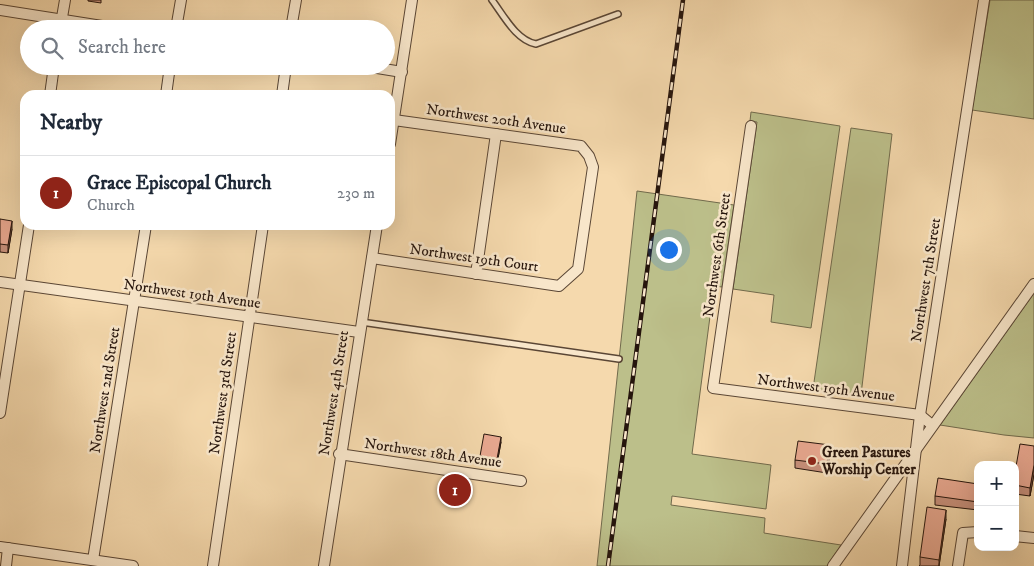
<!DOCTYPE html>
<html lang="en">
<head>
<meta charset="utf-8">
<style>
  :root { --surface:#fff; --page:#f2f2f3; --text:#1f2937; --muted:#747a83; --line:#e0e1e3; --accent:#8f2418 }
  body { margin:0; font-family:"IM FELL DW Pica",serif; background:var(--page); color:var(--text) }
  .controls { position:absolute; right:15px; bottom:15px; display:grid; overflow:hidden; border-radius:10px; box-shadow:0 5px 20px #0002 }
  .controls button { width:45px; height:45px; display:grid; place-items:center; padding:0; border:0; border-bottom:1px solid var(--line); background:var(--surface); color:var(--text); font:25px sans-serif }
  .you { position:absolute; left:668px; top:249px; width:18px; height:18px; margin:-12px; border:4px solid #fff; border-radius:50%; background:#1a73e8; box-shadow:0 0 0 8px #1a73e833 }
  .badge { display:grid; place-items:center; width:32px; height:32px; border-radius:50%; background:var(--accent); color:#fff; font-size:16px; font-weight:700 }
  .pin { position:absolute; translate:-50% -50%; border:2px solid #fff; box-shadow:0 1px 5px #0006 }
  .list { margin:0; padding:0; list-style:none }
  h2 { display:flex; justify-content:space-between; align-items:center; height:65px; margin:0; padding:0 20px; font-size:21px }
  h2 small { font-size:16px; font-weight:400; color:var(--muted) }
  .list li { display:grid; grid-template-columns:32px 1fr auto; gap:15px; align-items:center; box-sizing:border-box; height:75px; padding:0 20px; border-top:1px solid var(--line) }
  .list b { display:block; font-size:19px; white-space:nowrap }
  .list p { margin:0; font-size:16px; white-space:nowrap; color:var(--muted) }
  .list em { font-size:16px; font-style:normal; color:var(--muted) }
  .icon { flex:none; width:28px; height:28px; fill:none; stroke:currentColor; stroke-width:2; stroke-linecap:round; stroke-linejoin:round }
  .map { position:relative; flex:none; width:1034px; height:566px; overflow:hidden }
  .search { position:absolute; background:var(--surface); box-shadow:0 5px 20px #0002; left:20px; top:20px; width:375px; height:55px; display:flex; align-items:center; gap:12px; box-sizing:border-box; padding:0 18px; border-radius:28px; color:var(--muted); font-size:19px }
  .panel { position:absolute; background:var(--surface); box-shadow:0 5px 20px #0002; left:20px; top:90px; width:375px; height:140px; border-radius:15px }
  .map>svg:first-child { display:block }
  .green { fill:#bcbf8a; stroke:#716a4c }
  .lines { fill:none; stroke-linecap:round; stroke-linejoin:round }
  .lane-casing { stroke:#5a4635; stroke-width:8 }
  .street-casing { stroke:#5a4635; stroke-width:12 }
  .lane { stroke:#f8e6ca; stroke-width:5 }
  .street { stroke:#f8e6ca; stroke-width:10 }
  .rail-casing { stroke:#26150d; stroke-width:4.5 }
  .rail { stroke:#f8e6ca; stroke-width:2.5; stroke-dasharray:8; stroke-linecap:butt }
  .wall { fill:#ca927e; stroke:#26150d }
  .shaded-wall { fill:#a47767; stroke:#26150d }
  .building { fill:#ebaa93; stroke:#26150d }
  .poi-dot { fill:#8f2418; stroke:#f8e6ca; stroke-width:2 }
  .labels { text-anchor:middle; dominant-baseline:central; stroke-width:5; stroke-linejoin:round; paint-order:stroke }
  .street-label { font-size:15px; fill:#26150d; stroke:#f8e6ca }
  .poi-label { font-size:15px; font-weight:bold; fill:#26150d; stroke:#f8e6ca; text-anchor:start }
</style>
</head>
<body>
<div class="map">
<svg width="1034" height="566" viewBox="0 0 1034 566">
  <rect width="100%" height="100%" fill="#f5d9ad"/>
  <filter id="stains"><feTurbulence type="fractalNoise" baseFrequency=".004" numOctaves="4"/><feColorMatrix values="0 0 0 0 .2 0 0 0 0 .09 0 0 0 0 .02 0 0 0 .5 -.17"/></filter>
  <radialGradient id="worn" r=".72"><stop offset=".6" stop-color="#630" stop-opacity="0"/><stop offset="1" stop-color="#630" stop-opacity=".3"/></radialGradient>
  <g class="green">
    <polygon points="990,0 1034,0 1034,119 972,110"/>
    <polygon points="751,112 840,126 811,328 771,322 774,295 733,289 757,122 750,121"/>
    <polygon points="851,128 892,134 861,395 813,389"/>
    <polygon points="637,191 734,205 722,287 714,286 692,454 771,465 766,509 672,496 671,505 765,518 764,533 841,545 827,566 597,566"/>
    <polygon points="1034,293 1034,438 1004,435 940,425"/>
  </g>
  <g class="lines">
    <g class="lane-casing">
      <g id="lane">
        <path d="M492,0C504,16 516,40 536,44L618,14"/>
        <polyline points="361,322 619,359"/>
      </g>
    </g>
    <g class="street-casing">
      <g id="street">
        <polyline points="0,10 121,29"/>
        <polyline points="60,29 65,0"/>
        <polyline points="176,29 181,0"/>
        <polyline points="291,29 296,0"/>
        <polyline points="365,66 402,72"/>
        <polyline points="50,95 54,66"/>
        <polyline points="166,95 170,66"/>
        <polyline points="282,95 286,66"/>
        <polyline points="751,126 713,388 920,415 932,425"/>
        <polyline points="390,144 412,0"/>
        <polyline points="372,258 559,286 578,269 593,167 589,156 581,146 394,120"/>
        <polyline points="476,274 496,134"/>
        <polyline points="0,282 359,332"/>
        <polyline points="0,413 29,225"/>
        <polyline points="339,454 521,481"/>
        <polyline points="1015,536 1034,538"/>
        <polyline points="0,547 133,566"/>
        <polyline points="93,560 146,225"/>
        <polyline points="6,566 8,548"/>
        <polyline points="213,566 263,225"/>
        <polyline points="324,566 377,225"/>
        <polyline points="833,566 1034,284"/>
        <polyline points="902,566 920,415 984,0"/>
        <polyline points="958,566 963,533 978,532"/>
      </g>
    </g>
    <use href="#lane" class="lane"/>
    <use href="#street" class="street"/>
    <g class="rail-casing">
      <polyline id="rail" points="608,566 683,0"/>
    </g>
    <use href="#rail" class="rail"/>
  </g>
  <g class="wall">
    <polygon points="88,0 101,0 101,3 88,1"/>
    <polygon points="0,219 12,229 8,253 0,252"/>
    <polygon points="501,442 497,464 480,462 480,456"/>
    <polygon points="1034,446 1034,474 1030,496 1015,494 1015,472"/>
    <polygon points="830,454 827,473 795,468 795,460"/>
    <polygon points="978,484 978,510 935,505 935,496"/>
    <polygon points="946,519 939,566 919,566 920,565 920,557"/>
  </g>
  <g class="shaded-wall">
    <polygon points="12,221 12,229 8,253 8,245"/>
    <polygon points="501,437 501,442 497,464 497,459"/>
    <polygon points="830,445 830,454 827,473 827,464"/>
    <polygon points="1034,465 1034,474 1030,496 1030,488"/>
    <polygon points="946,510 946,519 939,566 939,560"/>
  </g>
  <g class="building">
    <polygon points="0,219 12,221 8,245 0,244"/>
    <polygon points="484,434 501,437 497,459 480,456"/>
    <polygon points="798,441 830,445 827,464 795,460"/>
    <polygon points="1020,444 1034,446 1034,465 1030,488 1015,485 1015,472"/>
    <polygon points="938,478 978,484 978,502 935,496"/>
    <polygon points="927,507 946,510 939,560 920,557"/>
  </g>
  <circle class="poi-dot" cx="812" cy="461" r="5"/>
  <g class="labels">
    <g class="street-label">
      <text transform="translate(496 119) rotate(8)">Northwest 20th Avenue</text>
      <text transform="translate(717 255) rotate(-82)">Northwest 6th Street</text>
      <text transform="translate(474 258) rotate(8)">Northwest 19th Court</text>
      <text transform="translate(926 280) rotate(-81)">Northwest 7th Street</text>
      <text transform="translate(192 294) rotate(8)">Northwest 19th Avenue</text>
      <text transform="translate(826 388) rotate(7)">Northwest 19th Avenue</text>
      <text transform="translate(105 390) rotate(-81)">Northwest 2nd Street</text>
      <text transform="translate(223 393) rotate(-82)">Northwest 3rd Street</text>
      <text transform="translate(334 393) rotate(-81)">Northwest 4th Street</text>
      <text transform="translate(433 453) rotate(8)">Northwest 18th Avenue</text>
    </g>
    <g class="poi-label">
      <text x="822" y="452">Green Pastures<tspan x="822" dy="17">Worship Center</tspan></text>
    </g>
  </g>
  <rect width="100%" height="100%" filter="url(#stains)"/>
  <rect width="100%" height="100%" fill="url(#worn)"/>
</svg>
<div class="controls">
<button>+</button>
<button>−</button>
</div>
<div class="you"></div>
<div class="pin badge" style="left:455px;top:490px">1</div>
<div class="search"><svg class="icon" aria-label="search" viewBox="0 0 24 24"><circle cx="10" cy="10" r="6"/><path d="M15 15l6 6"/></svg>Search here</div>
<section class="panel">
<h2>Nearby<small></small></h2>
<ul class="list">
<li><span class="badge">1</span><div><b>Grace Episcopal Church</b><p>Church</p></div><em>230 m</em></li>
</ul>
</section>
</div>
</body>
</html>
